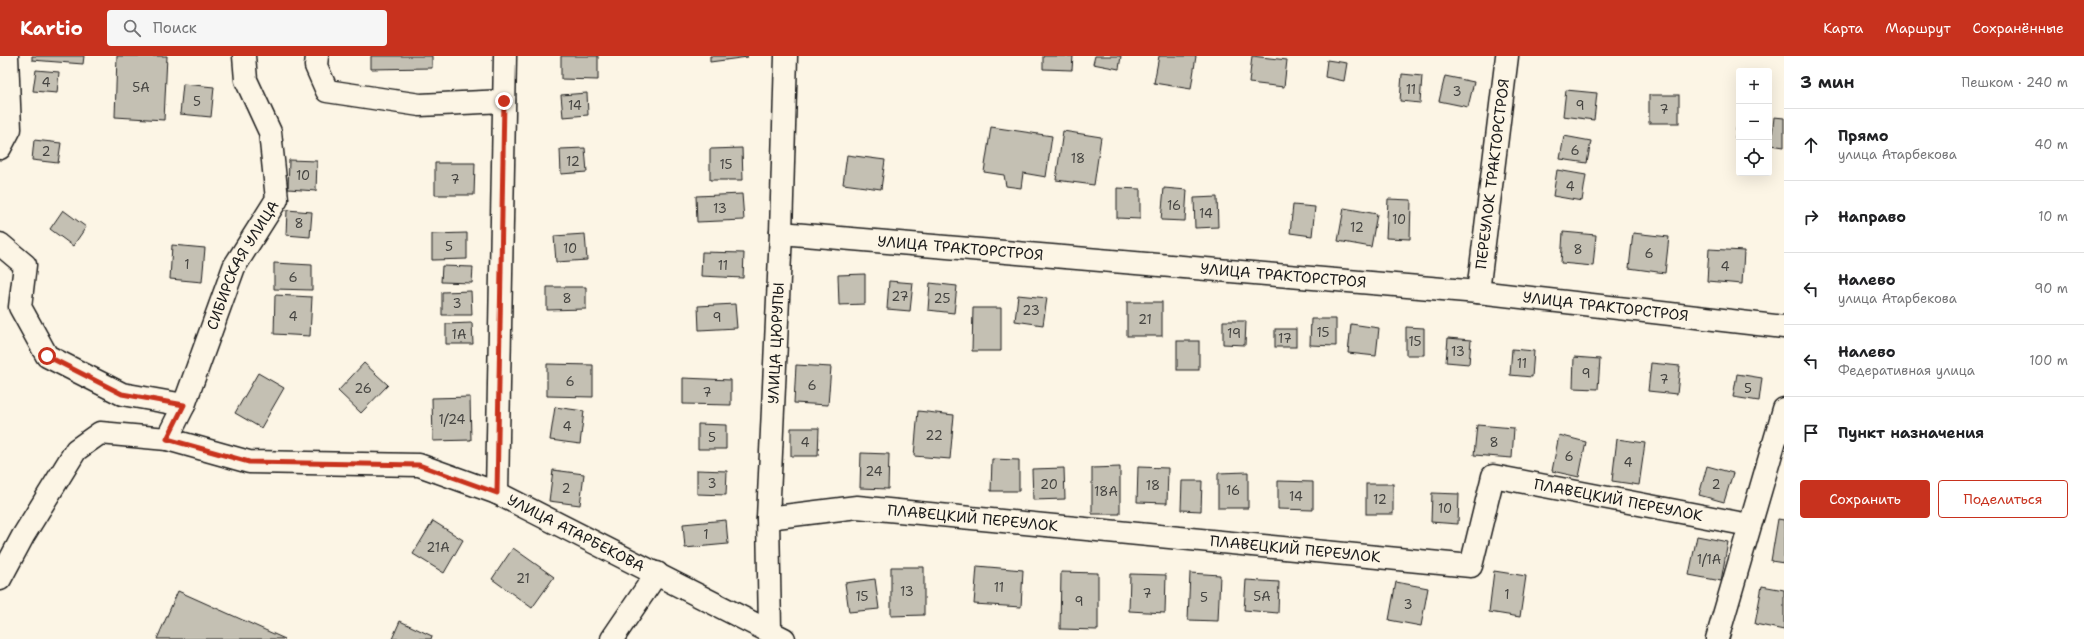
<!DOCTYPE html>
<html lang="ru">
<head>
<meta charset="utf-8">
<style>
  :root { --surface:#fff; --page:#f6f6f6; --text:#202124; --muted:#757577; --line:#e0e0e0; --accent:#c8321e }
  body { margin:0; font-family:"Shantell Sans",sans-serif; background:var(--page); color:var(--text) }
  .controls { position:absolute; right:12px; top:12px; display:grid; overflow:hidden; border-radius:4px; box-shadow:0 4px 16px #0002 }
  .controls button { width:36px; height:36px; display:grid; place-items:center; padding:0; border:0; border-bottom:1px solid var(--line); background:var(--surface); color:var(--text); font:20px sans-serif }
  .stop { position:absolute; width:12px; height:12px; margin:-9px; border:3px solid #c8321e; border-radius:50%; background:#fff }
  .stop.end { background:#c8321e; border-color:#fff; box-shadow:0 1px 4px #0008 }
  .list { margin:0; padding:0; list-style:none }
  h2 { display:flex; justify-content:space-between; align-items:center; height:52px; margin:0; padding:0 16px; font-size:17px }
  h2 small { font-size:13px; font-weight:400; color:var(--muted) }
  .list li { display:grid; grid-template-columns:26px 1fr auto; gap:12px; align-items:center; box-sizing:border-box; height:72px; padding:0 16px; border-top:1px solid var(--line) }
  .list b { display:block; font-size:15px; white-space:nowrap }
  .list p { margin:0; font-size:13px; white-space:nowrap; color:var(--muted) }
  .list em { font-size:13px; font-style:normal; color:var(--muted) }
  .actions { display:flex; gap:8px; padding:12px 16px }
  .actions a { flex:1; padding:9px 0; border:1px solid var(--accent); border-radius:4px; text-align:center; font-size:14px; color:var(--accent) }
  .actions .main { background:var(--accent); color:#fff }
  .icon { flex:none; width:22px; height:22px; fill:none; stroke:currentColor; stroke-width:2; stroke-linecap:round; stroke-linejoin:round }
  .map { position:relative; flex:none; width:1784px; height:583px; overflow:hidden }
  header { display:flex; align-items:center; gap:24px; box-sizing:border-box; height:56px; padding:0 20px; background:var(--accent); color:#fff }
  header strong { font-size:19px }
  nav { display:flex; gap:22px; margin-inline-start:auto; font-size:14px }
  .search { width:280px; height:36px; background:var(--page); display:flex; align-items:center; gap:10px; box-sizing:border-box; padding:0 14px; border-radius:4px; color:var(--muted); font-size:15px }
  main { display:flex }
  aside { flex:1; background:var(--surface) }
  .map>svg:first-child { display:block }
  .building { fill:#c4c0b3; stroke:#1c1c1c }
  .lines { fill:none; stroke-linecap:round; stroke-linejoin:round }
  .minor-casing { stroke:#1c1c1c; stroke-width:25 }
  .minor { stroke:#fcf5e5; stroke-width:22 }
  .route { stroke:#c8321e; stroke-width:5 }
  .labels { text-anchor:middle; dominant-baseline:central; stroke-width:4; stroke-linejoin:round; paint-order:stroke }
  .number-label { font-size:13px; fill:#464542 }
  .street-label { font-size:15px; fill:#1c1c1c; stroke:#fcf5e5 }
</style>
</head>
<body>
<header>
<strong>Kartio</strong>
<div class="search"><svg class="icon" aria-label="search" viewBox="0 0 24 24"><circle cx="10" cy="10" r="6"/><path d="M15 15l6 6"/></svg>Поиск</div>
<nav><a>Карта</a><a>Маршрут</a><a>Сохранённые</a></nav>
</header>
<main>
<div class="map">
<svg width="1784" height="583" viewBox="0 0 1784 583">
  <rect width="100%" height="100%" fill="#fcf5e5"/>
  <filter id="ink" filterUnits="userSpaceOnUse"><feTurbulence type="fractalNoise" baseFrequency=".025" numOctaves="2"/><feDisplacementMap in="SourceGraphic" scale="8" xChannelSelector="R" yChannelSelector="G"/><feConvolveMatrix kernelMatrix="1 2 1 2 8 2 1 2 1" color-interpolation-filters="sRGB"/></filter>
  <g filter="url(#ink)">
    <g class="building">
      <polygon points="32,0 84,0 83,8 32,4"/>
      <polygon points="117,0 167,0 164,64 115,61"/>
      <polygon points="371,0 432,0 432,12 371,13"/>
      <polygon points="561,0 598,0 598,24 561,23"/>
      <polygon points="710,0 747,0 748,1 710,6"/>
      <polygon points="1043,0 1073,0 1072,14 1043,13"/>
      <polygon points="1095,0 1121,0 1119,13 1093,8"/>
      <polygon points="1159,0 1196,0 1191,33 1154,27"/>
      <polygon points="1252,0 1287,4 1284,31 1249,27"/>
      <polygon points="1327,4 1347,7 1344,25 1325,21"/>
      <polygon points="36,14 59,16 57,37 33,35"/>
      <polygon points="1402,18 1422,20 1420,47 1400,45"/>
      <polygon points="1445,20 1474,26 1468,51 1439,45"/>
      <polygon points="183,28 214,31 211,61 180,58"/>
      <polygon points="1566,34 1597,37 1594,64 1563,60"/>
      <polygon points="587,37 588,59 563,61 561,39"/>
      <rect x="1649" y="39" width="30" height="28"/>
      <polygon points="1739,52 1739,83 1735,82"/>
      <polygon points="1774,61 1784,62 1784,91 1771,89"/>
      <polygon points="991,71 1052,80 1046,121 1023,117 1021,132 1006,130 1004,119 984,116"/>
      <polygon points="1063,75 1101,81 1094,129 1056,124"/>
      <polygon points="1564,80 1591,85 1587,107 1560,103"/>
      <polygon points="34,84 61,87 58,107 32,104"/>
      <polygon points="585,92 587,116 561,118 560,93"/>
      <polygon points="742,92 743,124 710,124 710,93"/>
      <polygon points="847,99 885,104 881,133 843,128"/>
      <polygon points="289,104 317,105 316,135 288,133"/>
      <polygon points="435,107 475,107 474,139 435,139"/>
      <polygon points="1557,114 1586,119 1582,145 1553,140"/>
      <polygon points="1117,132 1140,133 1140,163 1117,162"/>
      <polygon points="1164,132 1187,134 1185,165 1161,164"/>
      <polygon points="742,138 744,164 697,166 696,140"/>
      <polygon points="1217,141 1218,171 1195,172 1194,142"/>
      <polygon points="1388,143 1411,144 1410,183 1386,182"/>
      <polygon points="1293,149 1315,151 1312,180 1290,177"/>
      <polygon points="1344,152 1377,158 1371,191 1338,185"/>
      <polygon points="63,154 86,171 73,190 50,173"/>
      <polygon points="287,154 312,156 310,181 286,179"/>
      <polygon points="1563,176 1596,179 1593,210 1561,207"/>
      <polygon points="467,177 467,203 432,204 432,178"/>
      <polygon points="1633,177 1669,181 1665,217 1629,212"/>
      <polygon points="585,178 587,204 556,206 554,180"/>
      <polygon points="172,189 205,192 202,226 170,223"/>
      <polygon points="1709,193 1744,195 1742,228 1707,225"/>
      <polygon points="702,196 744,197 743,222 701,220"/>
      <polygon points="274,207 312,209 312,234 274,233"/>
      <polygon points="442,210 473,211 472,227 441,226"/>
      <polygon points="865,218 865,248 839,249 838,219"/>
      <polygon points="889,225 913,227 910,255 887,253"/>
      <polygon points="930,227 957,230 954,257 928,254"/>
      <polygon points="547,231 586,231 586,253 547,254"/>
      <polygon points="471,235 472,259 442,259 442,236"/>
      <polygon points="275,239 312,241 310,280 274,278"/>
      <polygon points="1018,239 1047,242 1043,269 1015,265"/>
      <rect x="1127" y="246" width="35" height="34"/>
      <polygon points="735,248 737,272 699,274 698,250"/>
      <polygon points="973,252 1001,252 1001,295 972,295"/>
      <polygon points="1311,263 1336,263 1336,290 1310,289"/>
      <polygon points="1223,265 1246,265 1245,289 1223,288"/>
      <polygon points="472,267 473,288 446,288 446,268"/>
      <polygon points="1351,268 1379,272 1376,300 1348,297"/>
      <polygon points="1406,271 1424,272 1424,299 1406,299"/>
      <rect x="1275" y="273" width="21" height="18"/>
      <polygon points="1448,282 1471,284 1469,308 1446,306"/>
      <rect x="1177" y="285" width="22" height="29"/>
      <polygon points="1512,293 1534,295 1532,321 1510,319"/>
      <polygon points="1574,301 1600,303 1598,333 1573,332"/>
      <polygon points="364,307 388,329 361,357 338,335"/>
      <polygon points="1651,307 1680,310 1677,338 1648,335"/>
      <polygon points="547,308 593,309 593,341 547,340"/>
      <polygon points="796,309 831,311 828,349 794,347"/>
      <polygon points="258,317 284,332 261,372 235,357"/>
      <polygon points="1737,318 1762,322 1759,345 1733,341"/>
      <polygon points="683,322 731,324 731,349 683,348"/>
      <polygon points="470,341 471,384 433,385 432,342"/>
      <polygon points="555,351 584,355 580,388 550,384"/>
      <polygon points="918,355 954,359 950,403 914,400"/>
      <polygon points="698,368 726,369 726,393 698,393"/>
      <polygon points="1477,369 1514,372 1512,402 1474,399"/>
      <polygon points="791,372 819,372 818,400 791,400"/>
      <polygon points="1559,379 1586,386 1579,421 1552,415"/>
      <polygon points="1617,383 1645,387 1639,429 1612,425"/>
      <polygon points="861,397 889,398 888,433 860,432"/>
      <polygon points="992,403 1019,404 1019,435 991,435"/>
      <polygon points="1707,410 1733,417 1724,446 1699,439"/>
      <polygon points="1120,411 1120,458 1092,458 1092,412"/>
      <polygon points="1138,411 1168,412 1167,447 1137,446"/>
      <polygon points="1064,412 1065,443 1033,444 1032,413"/>
      <polygon points="553,414 584,418 580,449 549,445"/>
      <polygon points="697,414 727,415 726,439 697,438"/>
      <polygon points="1248,416 1248,452 1218,452 1218,417"/>
      <polygon points="1182,425 1202,425 1201,455 1181,454"/>
      <polygon points="1278,425 1313,426 1313,454 1278,453"/>
      <rect x="1366" y="428" width="27" height="30"/>
      <polygon points="1432,437 1459,438 1458,468 1431,466"/>
      <polygon points="1778,463 1784,464 1784,507 1771,505"/>
      <polygon points="726,464 728,488 685,492 683,468"/>
      <polygon points="433,465 463,484 444,517 413,498"/>
      <polygon points="1697,480 1728,486 1721,525 1689,519"/>
      <polygon points="513,492 554,521 532,552 492,523"/>
      <polygon points="977,510 1023,514 1021,551 974,548"/>
      <polygon points="891,511 924,511 924,559 891,560"/>
      <polygon points="1494,515 1526,520 1520,561 1489,556"/>
      <polygon points="1061,516 1098,517 1098,574 1060,573"/>
      <polygon points="1190,517 1220,519 1218,565 1188,564"/>
      <polygon points="1130,518 1166,519 1165,557 1129,555"/>
      <polygon points="875,523 879,553 849,556 845,527"/>
      <polygon points="1246,524 1279,526 1278,557 1244,554"/>
      <polygon points="1396,526 1428,532 1421,570 1389,564"/>
      <polygon points="1762,530 1784,534 1784,574 1755,568"/>
      <polygon points="178,535 285,583 157,583"/>
      <polygon points="400,565 432,580 431,583 392,583"/>
    </g>
    <g class="lines">
      <g class="minor-casing">
        <g id="minor">
          <polyline points="317,0 316,10 327,35 420,49 504,45"/>
          <polyline points="0,92 10,73 7,0"/>
          <path id="s1" d="M781,177L1478,236L1784,271"/>
          <polyline points="0,188 25,209 20,251 47,300 122,338 184,349"/>
          <path id="s2" d="M1478,236L1507,0"/>
          <path id="s3" d="M167,383L184,349L234,211L277,143L270,76L246,24L244,0"/>
          <polyline points="497,437 505,0"/>
          <path id="s4" d="M768,462L857,451L1471,510L1493,420L1749,469"/>
          <path id="s5" d="M0,523L23,480L76,394L100,377L167,383L249,406L419,409L497,437L784,583"/>
          <path id="s6" d="M770,574L768,462L781,177L786,0"/>
          <polyline points="612,583 657,517"/>
          <polyline points="1717,583 1784,353"/>
        </g>
      </g>
      <use href="#minor" class="minor"/>
    </g>
  </g>
  <g class="lines" filter="url(#ink)">
    <polyline class="route" points="47,300 122,338 184,349 167,383 249,406 419,409 497,437 504,45"/>
  </g>
  <g class="labels">
    <g class="number-label">
      <text x="46" y="26">4</text>
      <text x="141" y="31">5А</text>
      <text x="1411" y="33">11</text>
      <text x="1457" y="35">3</text>
      <text x="197" y="45">5</text>
      <text x="575" y="49">14</text>
      <text x="1580" y="49">9</text>
      <text x="1664" y="53">7</text>
      <text x="1575" y="94">6</text>
      <text x="46" y="95">2</text>
      <text x="1078" y="102">18</text>
      <text x="573" y="105">12</text>
      <text x="726" y="108">15</text>
      <text x="303" y="119">10</text>
      <text x="455" y="123">7</text>
      <text x="1570" y="130">4</text>
      <text x="1174" y="149">16</text>
      <text x="720" y="152">13</text>
      <text x="1206" y="157">14</text>
      <text x="1399" y="163">10</text>
      <text x="299" y="167">8</text>
      <text x="1357" y="171">12</text>
      <text x="449" y="190">5</text>
      <text x="570" y="192">10</text>
      <text x="1578" y="193">8</text>
      <text x="1649" y="197">6</text>
      <text x="187" y="208">1</text>
      <text x="723" y="209">11</text>
      <text x="1725" y="210">4</text>
      <text x="293" y="221">6</text>
      <text x="900" y="240">27</text>
      <text x="567" y="242">8</text>
      <text x="942" y="242">25</text>
      <text x="457" y="247">3</text>
      <text x="1031" y="254">23</text>
      <text x="293" y="260">4</text>
      <text x="717" y="261">9</text>
      <text x="1145" y="263">21</text>
      <text x="1323" y="276">15</text>
      <text x="1234" y="277">19</text>
      <text x="459" y="278">1А</text>
      <text x="1285" y="282">17</text>
      <text x="1415" y="285">15</text>
      <text x="1458" y="295">13</text>
      <text x="1522" y="307">11</text>
      <text x="1586" y="317">9</text>
      <text x="1664" y="323">7</text>
      <text x="570" y="325">6</text>
      <text x="812" y="329">6</text>
      <text x="363" y="332">26</text>
      <text x="1748" y="332">5</text>
      <text x="707" y="336">7</text>
      <text x="452" y="363">1/24</text>
      <text x="567" y="370">4</text>
      <text x="934" y="379">22</text>
      <text x="712" y="381">5</text>
      <text x="805" y="386">4</text>
      <text x="1494" y="386">8</text>
      <text x="1569" y="400">6</text>
      <text x="1628" y="406">4</text>
      <text x="874" y="415">24</text>
      <text x="712" y="427">3</text>
      <text x="1049" y="428">20</text>
      <text x="1716" y="428">2</text>
      <text x="1153" y="429">18</text>
      <text x="566" y="432">2</text>
      <text x="1233" y="434">16</text>
      <text x="1106" y="435">18А</text>
      <text x="1296" y="440">14</text>
      <text x="1380" y="443">12</text>
      <text x="1445" y="452">10</text>
      <text x="706" y="478">1</text>
      <text x="438" y="491">21А</text>
      <text x="1709" y="503">1/1А</text>
      <text x="523" y="522">21</text>
      <text x="999" y="531">11</text>
      <text x="907" y="535">13</text>
      <text x="1147" y="537">7</text>
      <text x="1507" y="538">1</text>
      <text x="862" y="540">15</text>
      <text x="1262" y="540">5А</text>
      <text x="1204" y="541">5</text>
      <text x="1079" y="545">9</text>
      <text x="1408" y="548">3</text>
    </g>
    <g class="street-label">
      <text stroke="none"><textPath href="#s2" startOffset="119">ПЕРЕУЛОК ТРАКТОРСТРОЯ</textPath></text>
      <text stroke="none"><textPath href="#s1" startOffset="180">УЛИЦА ТРАКТОРСТРОЯ</textPath></text>
      <text stroke="none"><textPath href="#s3" startOffset="190">СИБИРСКАЯ УЛИЦА</textPath></text>
      <text stroke="none"><textPath href="#s1" startOffset="504">УЛИЦА ТРАКТОРСТРОЯ</textPath></text>
      <text stroke="none"><textPath href="#s1" startOffset="828">УЛИЦА ТРАКТОРСТРОЯ</textPath></text>
      <text stroke="none"><textPath href="#s6" startOffset="287">УЛИЦА ЦЮРУПЫ</textPath></text>
      <text stroke="none"><textPath href="#s4" startOffset="927">ПЛАВЕЦКИЙ ПЕРЕУЛОК</textPath></text>
      <text stroke="none"><textPath href="#s4" startOffset="206">ПЛАВЕЦКИЙ ПЕРЕУЛОК</textPath></text>
      <text stroke="none"><textPath href="#s5" startOffset="673">УЛИЦА АТАРБЕКОВА</textPath></text>
      <text stroke="none"><textPath href="#s4" startOffset="530">ПЛАВЕЦКИЙ ПЕРЕУЛОК</textPath></text>
    </g>
  </g>
</svg>
<div class="controls">
<button>+</button>
<button>−</button>
<button><svg class="icon" aria-label="locate" viewBox="0 0 24 24"><circle cx="12" cy="12" r="6"/><path d="M12 2v4M12 18v4M2 12h4M18 12h4"/></svg></button>
</div>
<div class="stop" style="left:47px;top:300px"></div>
<div class="stop end" style="left:504px;top:45px"></div>
</div>
<aside>
<h2>3 мин<small>Пешком · 240 m</small></h2>
<ul class="list">
<li><svg class="icon" aria-label="ahead" viewBox="0 0 24 24"><path d="M12 20V5M6 11l6-6 6 6"/></svg><div><b>Прямо</b><p>улица Атарбекова</p></div><em>40 m</em></li>
<li><svg class="icon" aria-label="right" viewBox="0 0 24 24"><path d="M7 20v-9h11M14 6l5 5-5 5"/></svg><div><b>Направо</b></div><em>10 m</em></li>
<li><svg class="icon" aria-label="left" viewBox="0 0 24 24"><path d="M17 20v-9H6M10 6l-5 5 5 5"/></svg><div><b>Налево</b><p>улица Атарбекова</p></div><em>90 m</em></li>
<li><svg class="icon" aria-label="left" viewBox="0 0 24 24"><path d="M17 20v-9H6M10 6l-5 5 5 5"/></svg><div><b>Налево</b><p>Федеративная улица</p></div><em>100 m</em></li>
<li><svg class="icon" aria-label="arrive" viewBox="0 0 24 24"><path d="M6 21V4h12l-3 4 3 4H6"/></svg><div><b>Пункт назначения</b></div></li>
</ul>
<div class="actions"><a class="main">Сохранить</a><a>Поделиться</a></div>
</aside>
</main>
</body>
</html>
